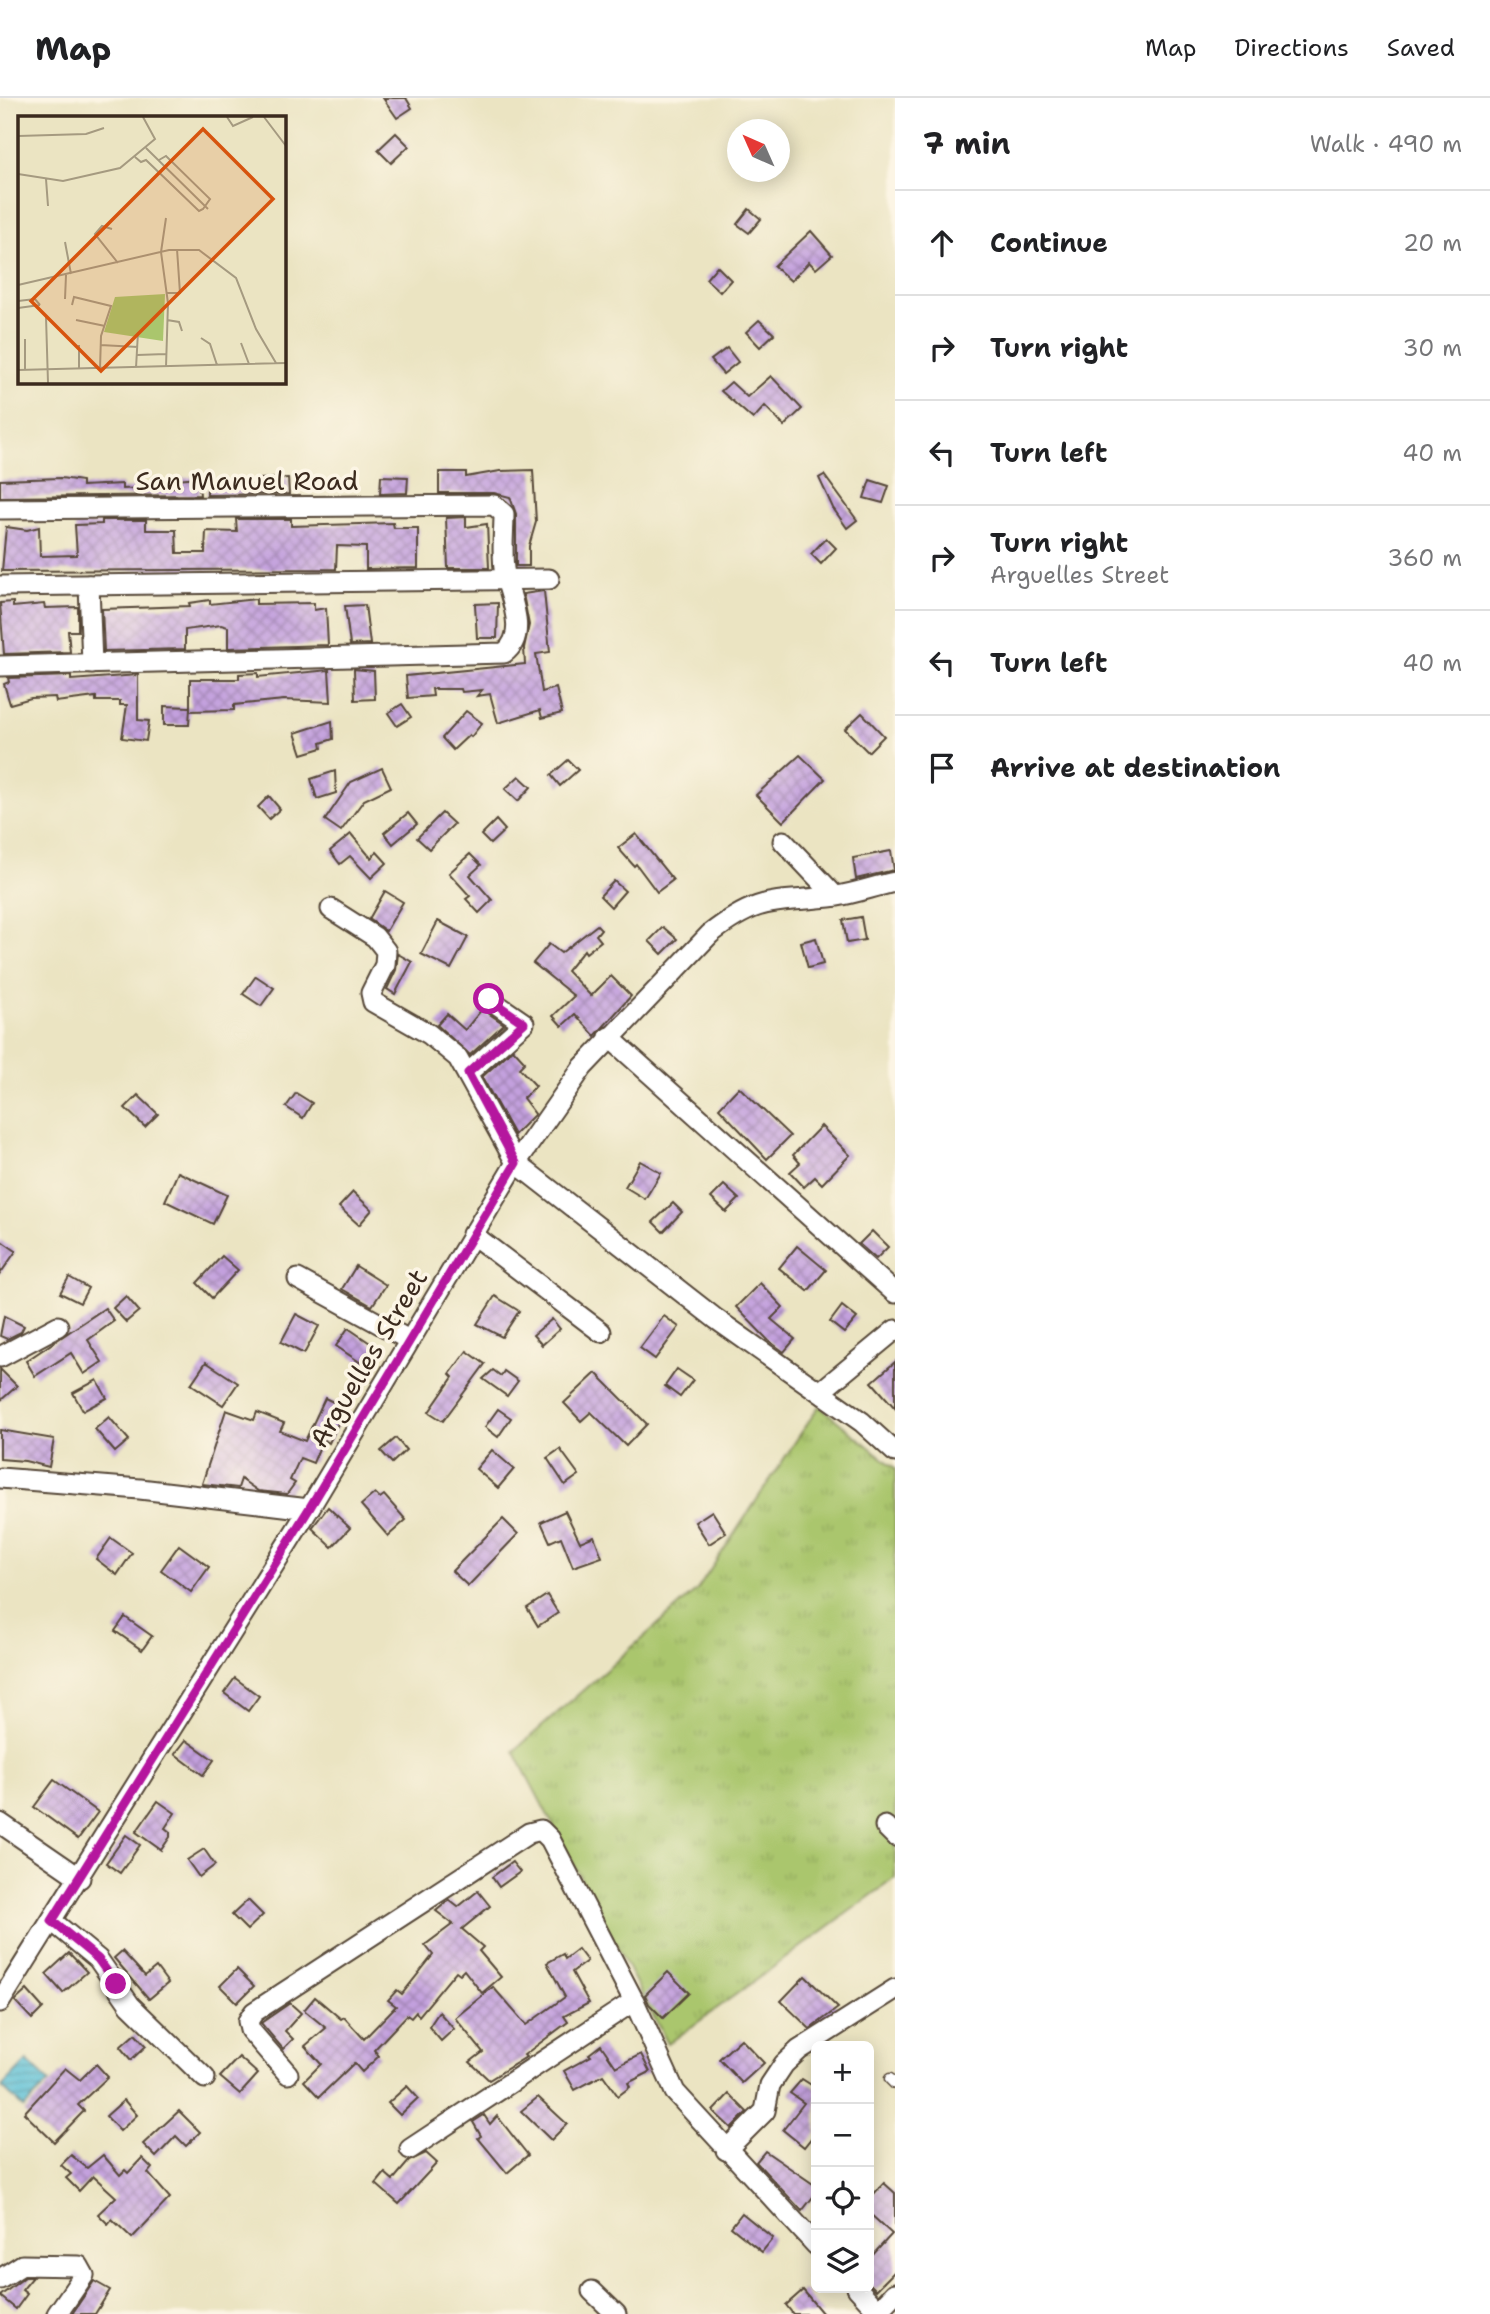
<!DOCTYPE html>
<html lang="en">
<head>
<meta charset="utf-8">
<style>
  :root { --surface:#fff; --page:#f6f6f6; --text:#202124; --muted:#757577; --line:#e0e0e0 }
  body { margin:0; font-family:"Shantell Sans",sans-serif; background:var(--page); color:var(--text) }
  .controls { position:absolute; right:21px; bottom:21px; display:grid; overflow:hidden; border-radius:10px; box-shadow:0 4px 18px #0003 }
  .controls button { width:63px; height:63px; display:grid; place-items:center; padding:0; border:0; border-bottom:2px solid var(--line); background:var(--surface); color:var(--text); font:35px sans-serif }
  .compass { position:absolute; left:727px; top:21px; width:63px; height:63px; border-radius:50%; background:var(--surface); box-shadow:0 4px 18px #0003; rotate:315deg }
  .stop { position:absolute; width:21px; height:21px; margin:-16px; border:5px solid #b5179e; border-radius:50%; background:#fff }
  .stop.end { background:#b5179e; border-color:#fff; box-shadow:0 2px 7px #0008 }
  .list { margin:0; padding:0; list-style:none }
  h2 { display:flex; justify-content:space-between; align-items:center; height:91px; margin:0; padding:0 28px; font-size:30px }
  h2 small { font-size:23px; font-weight:400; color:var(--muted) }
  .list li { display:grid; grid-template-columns:46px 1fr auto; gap:21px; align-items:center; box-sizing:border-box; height:105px; padding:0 28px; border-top:2px solid var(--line) }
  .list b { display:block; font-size:26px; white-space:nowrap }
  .list p { margin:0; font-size:23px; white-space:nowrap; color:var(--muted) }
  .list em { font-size:23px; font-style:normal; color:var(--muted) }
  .icon { flex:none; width:38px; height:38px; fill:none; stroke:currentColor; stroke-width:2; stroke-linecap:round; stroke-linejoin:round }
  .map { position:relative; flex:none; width:895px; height:2216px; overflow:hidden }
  header { display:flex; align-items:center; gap:42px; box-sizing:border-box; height:98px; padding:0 35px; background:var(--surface); border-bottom:2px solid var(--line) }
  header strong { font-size:33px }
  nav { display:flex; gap:38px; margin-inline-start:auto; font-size:24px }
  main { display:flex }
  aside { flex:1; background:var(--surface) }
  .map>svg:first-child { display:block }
  .grass { fill:url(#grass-tufts); stroke:#727846; stroke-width:2 }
  .water { fill:url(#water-rules); stroke:#4a747a; stroke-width:2 }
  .building { fill:url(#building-cross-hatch) }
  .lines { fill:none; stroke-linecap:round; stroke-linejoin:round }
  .service-casing { stroke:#554637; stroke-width:13 }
  .minor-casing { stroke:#554637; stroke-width:23 }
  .service { stroke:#fff; stroke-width:10 }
  .minor { stroke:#fff; stroke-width:19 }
  .route { stroke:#b5179e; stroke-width:9 }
  .labels { text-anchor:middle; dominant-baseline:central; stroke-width:7; stroke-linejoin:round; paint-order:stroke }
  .street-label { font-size:26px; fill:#3b2a1e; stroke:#fcf5e5 }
  .inset-road { fill:none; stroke:#a59a80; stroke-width:2 }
  .view { fill:#d7540e; fill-opacity:0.15; stroke:#d7540e; stroke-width:3.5 }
  .inset-edge { fill:none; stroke:#3b2a1e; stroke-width:3.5 }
</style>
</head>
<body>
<header>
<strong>Map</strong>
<nav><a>Map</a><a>Directions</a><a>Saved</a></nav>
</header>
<main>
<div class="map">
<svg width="895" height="2216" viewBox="0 0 895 2216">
  <defs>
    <pattern id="grass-tufts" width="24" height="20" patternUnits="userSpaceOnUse" patternTransform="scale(1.75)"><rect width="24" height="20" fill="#aac66d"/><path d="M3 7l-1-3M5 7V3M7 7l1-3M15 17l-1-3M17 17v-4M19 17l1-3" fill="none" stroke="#93aa5e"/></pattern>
    <pattern id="water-rules" width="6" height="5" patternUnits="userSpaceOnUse" patternTransform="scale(1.75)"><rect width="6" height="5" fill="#58bfd6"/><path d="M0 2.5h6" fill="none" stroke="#4a9bad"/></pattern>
    <pattern id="building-cross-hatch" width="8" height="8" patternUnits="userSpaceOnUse" patternTransform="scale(1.75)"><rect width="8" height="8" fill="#c3a0de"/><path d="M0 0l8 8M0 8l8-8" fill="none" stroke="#a083b3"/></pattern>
  </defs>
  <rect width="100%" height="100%" fill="#fcf5e5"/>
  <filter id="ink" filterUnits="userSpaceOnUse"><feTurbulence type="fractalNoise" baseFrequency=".0143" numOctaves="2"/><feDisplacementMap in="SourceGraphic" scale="14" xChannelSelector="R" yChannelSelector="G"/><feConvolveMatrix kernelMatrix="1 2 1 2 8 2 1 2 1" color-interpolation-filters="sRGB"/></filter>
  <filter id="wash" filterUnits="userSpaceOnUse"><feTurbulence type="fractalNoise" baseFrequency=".00686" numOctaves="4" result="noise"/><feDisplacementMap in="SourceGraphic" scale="28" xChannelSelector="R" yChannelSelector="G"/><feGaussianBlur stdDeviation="1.57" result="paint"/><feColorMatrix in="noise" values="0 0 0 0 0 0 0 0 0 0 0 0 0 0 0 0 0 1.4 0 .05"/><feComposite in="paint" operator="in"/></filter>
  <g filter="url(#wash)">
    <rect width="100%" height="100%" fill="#ebe4c2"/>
    <polygon class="grass" points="819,1308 895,1370 895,1780 668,1946 514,1653 697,1492"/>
    <polygon class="water" points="27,1963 49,1984 24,2010 2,1989"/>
    <g id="blocks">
      <g class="building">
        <polygon points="383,0 406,0 412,10 397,20"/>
        <polygon points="396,35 409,48 391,65 378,52"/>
        <polygon points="749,111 761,121 749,135 737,126"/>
        <polygon points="811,133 832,157 816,171 809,164 791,183 774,168"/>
        <polygon points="717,168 731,182 720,194 706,181"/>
        <polygon points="759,222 774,236 760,249 746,234"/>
        <polygon points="727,250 738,264 723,276 711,262"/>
        <polygon points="771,278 802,311 784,328 765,308 753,321 721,293 731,284 747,299"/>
        <polygon points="533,372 536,424 529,448 529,468 516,468 516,416 510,399 494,395 439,395 439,374 466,374 466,379 500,373"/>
        <polygon points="824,377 857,422 847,430 833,410 819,380"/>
        <polygon points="381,378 408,379 407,395 380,396"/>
        <polygon points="198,379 200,397 0,399 0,382 61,380 82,383 82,388 122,386 122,391 178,389 177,381"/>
        <polygon points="288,380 289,396 207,397 207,392 225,389 226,385 260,388 260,381"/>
        <polygon points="870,382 889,388 883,405 864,400"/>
        <polygon points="466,419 466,429 487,426 489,470 448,470 446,420"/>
        <polygon points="236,421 291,421 291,428 393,425 394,430 418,430 418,470 366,471 366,449 337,448 336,471 2,473 6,429 27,432 39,429 40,458 77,457 75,427 102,426 102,422 146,422 146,432 176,432 177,455 205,455 206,433 237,434"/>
        <polygon points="826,440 836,450 821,466 811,456"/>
        <polygon points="544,493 550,554 536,556 542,594 556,590 562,615 542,620 540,612 498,625 490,596 477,598 482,592 462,594 461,591 432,591 433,598 408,600 406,578 525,566 524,550 529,527 523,496"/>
        <polygon points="256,501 256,506 314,505 314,512 326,510 328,547 228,550 228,529 221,527 185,532 185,551 104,553 102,511 190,508 189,505 210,502 210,506"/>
        <polygon points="13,504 13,509 44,506 45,510 78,509 78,533 68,533 70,554 4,556 0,505"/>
        <polygon points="498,505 497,540 477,540 475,506"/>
        <polygon points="365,507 370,546 350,547 345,508"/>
        <polygon points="354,571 374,573 375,601 355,602"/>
        <polygon points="329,572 331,604 284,602 234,607 234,612 190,613 190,581 239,581 239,576 258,575 258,579"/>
        <polygon points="138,577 138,622 149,623 146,643 122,640 127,607 120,607 120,603 96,603 96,599 56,604 55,599 31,600 10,606 4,586 9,584 8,580 71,578 71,582"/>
        <polygon points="402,606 411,619 397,628 388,615"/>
        <polygon points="164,608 190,609 189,627 164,627"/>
        <polygon points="466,613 482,625 471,639 469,637 453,652 442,640"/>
        <polygon points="862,615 884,638 868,654 845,631"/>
        <polygon points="332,623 333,641 321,645 322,650 302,656 295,635"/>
        <polygon points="800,657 825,681 783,724 756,697"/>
        <polygon points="568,662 578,672 560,688 551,677"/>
        <polygon points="382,670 391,689 364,702 341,733 325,722 351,684"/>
        <polygon points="335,673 336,695 317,701 311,681"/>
        <polygon points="519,678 531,689 518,703 505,691"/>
        <polygon points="269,698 280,711 269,721 258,709"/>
        <polygon points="408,715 417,726 393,746 384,735"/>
        <polygon points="442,715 454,726 429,751 417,740"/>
        <polygon points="496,722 505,732 490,746 481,737"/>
        <polygon points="351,736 371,760 377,754 387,765 371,780 350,758 340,766 330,753"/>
        <polygon points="636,736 673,782 657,794 636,766 634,768 618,750"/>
        <polygon points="891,753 894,772 856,781 853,760"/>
        <polygon points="470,756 481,767 470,777 492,802 479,815 466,801 470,798 449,775"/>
        <polygon points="614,783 625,793 611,809 600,798"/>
        <polygon points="385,793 403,804 386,833 369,821"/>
        <polygon points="861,819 865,842 847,845 843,822"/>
        <polygon points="438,823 468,839 451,871 421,856"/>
        <polygon points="597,827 601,831 596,837 601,843 586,855 584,852 567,873 591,898 611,878 631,898 595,938 575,916 562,928 553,918 574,898 533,865 549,846 561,855"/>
        <polygon points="663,829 677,841 662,856 649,843"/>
        <polygon points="816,840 823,866 808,870 801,844"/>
        <polygon points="398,856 412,864 395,896 387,891 396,872"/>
        <polygon points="256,878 274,890 261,908 243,896"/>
        <polygon points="482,911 504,926 470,957 437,927 447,916 465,932"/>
        <polygon points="513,951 525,964 519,970 536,988 523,1000 535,1016 514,1037 482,979"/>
        <polygon points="739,989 790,1038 767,1061 719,1010"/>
        <polygon points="296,995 312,1005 303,1020 286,1009"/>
        <polygon points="138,997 158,1016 145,1029 125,1010"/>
        <polygon points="821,1028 850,1057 822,1086 815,1079 804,1089 790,1074 800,1065 793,1057"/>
        <polygon points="640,1063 661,1075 645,1101 625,1089"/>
        <polygon points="178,1074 227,1097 213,1126 165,1103"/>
        <polygon points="724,1087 739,1101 726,1114 711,1100"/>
        <polygon points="353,1094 372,1112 359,1127 339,1109"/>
        <polygon points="673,1105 682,1114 663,1134 653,1124"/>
        <polygon points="872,1133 888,1149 876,1161 859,1146"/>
        <polygon points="0,1142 16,1153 0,1176"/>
        <polygon points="797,1148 826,1172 808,1193 779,1170"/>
        <polygon points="222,1158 238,1172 212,1200 197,1185"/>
        <polygon points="356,1168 386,1187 372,1208 342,1191"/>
        <polygon points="69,1179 88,1190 80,1205 60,1195"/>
        <polygon points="760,1185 783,1209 771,1221 795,1241 784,1254 769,1243 736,1209"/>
        <polygon points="126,1198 139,1213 126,1224 113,1210"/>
        <polygon points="495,1198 519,1213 502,1239 477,1226"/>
        <polygon points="842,1208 857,1220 844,1235 830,1224"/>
        <polygon points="105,1210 114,1223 88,1242 102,1264 84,1276 71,1255 35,1278 26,1263"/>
        <polygon points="296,1216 319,1228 304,1256 281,1244"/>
        <polygon points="4,1218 24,1228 21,1234 7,1241 0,1238"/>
        <polygon points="664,1218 679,1229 655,1261 640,1250"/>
        <polygon points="552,1221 560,1231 542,1247 533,1237"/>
        <polygon points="348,1230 376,1249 364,1267 336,1248"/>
        <polygon points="467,1253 485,1266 443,1323 429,1314 453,1279 450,1276"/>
        <polygon points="206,1264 238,1285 223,1307 191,1286"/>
        <polygon points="895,1264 895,1310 872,1284"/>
        <polygon points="0,1271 17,1288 0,1303"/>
        <polygon points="677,1271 693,1282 680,1299 665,1288"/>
        <polygon points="493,1272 501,1278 504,1273 518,1283 507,1298 483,1281"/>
        <polygon points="596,1275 647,1326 626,1348 591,1314 581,1323 564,1305"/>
        <polygon points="97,1282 107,1300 83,1313 73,1295"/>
        <polygon points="325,1300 345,1310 329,1345 323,1341 313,1365 300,1360 290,1382 295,1385 287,1396 258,1393 241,1381 238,1390 202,1386 226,1312 254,1322 257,1314 284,1325 280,1333 305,1343"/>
        <polygon points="498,1311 511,1320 498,1339 485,1329"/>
        <polygon points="109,1319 129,1342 115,1354 95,1331"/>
        <polygon points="0,1332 54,1341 49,1369 25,1363 0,1361"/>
        <polygon points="396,1340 406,1352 392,1365 381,1353"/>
        <polygon points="560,1351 579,1377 565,1387 547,1360"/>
        <polygon points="492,1352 514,1371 498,1390 476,1371"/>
        <polygon points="375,1395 380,1400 384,1397 406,1422 388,1438 361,1407"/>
        <polygon points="328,1409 350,1430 332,1449 312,1430"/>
        <polygon points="565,1413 580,1444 594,1438 602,1459 573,1469 561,1439 550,1444 541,1424"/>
        <polygon points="712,1413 726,1435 709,1446 695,1424"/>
        <polygon points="503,1421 518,1436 468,1488 452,1473"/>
        <polygon points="111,1440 132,1455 117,1477 96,1461"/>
        <polygon points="179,1447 209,1469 191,1494 161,1472"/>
        <polygon points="547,1497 558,1515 538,1528 527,1510"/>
        <polygon points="125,1519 152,1538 142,1552 115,1533"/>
        <polygon points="235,1580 259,1598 248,1613 224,1595"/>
        <polygon points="186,1642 214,1662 203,1677 175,1656"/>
        <polygon points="54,1682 98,1714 78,1741 34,1709"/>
        <polygon points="158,1703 175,1715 165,1730 170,1734 170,1739 161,1752 136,1734"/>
        <polygon points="126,1737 140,1747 120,1775 106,1765"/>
        <polygon points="204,1751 215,1767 199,1779 187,1762"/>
        <polygon points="512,1764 520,1774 499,1789 492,1779"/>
        <polygon points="478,1793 490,1808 462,1831 483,1849 479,1853 501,1879 482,1895 464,1872 460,1876 456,1873 419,1918 416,1914 411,1920 407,1917 374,1952 379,1958 362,1974 354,1965 319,1999 304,1983 321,1966 305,1948 326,1930 304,1912 315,1899 341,1921 344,1919 364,1941 396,1908 388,1902 397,1892 402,1896 433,1857 425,1847 453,1826 436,1813 449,1802 458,1809"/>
        <polygon points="248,1802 263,1817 247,1832 232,1817"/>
        <polygon points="578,1851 587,1863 572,1874 589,1905 564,1918 568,1924 524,1957 526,1959 489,1982 470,1964 483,1954 455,1920 493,1889 526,1927 565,1899 547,1865 563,1856 565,1861"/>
        <polygon points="122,1853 145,1878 156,1869 168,1885 149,1901 114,1860"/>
        <polygon points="69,1855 87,1874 63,1895 46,1876"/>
        <polygon points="237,1871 254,1888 237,1905 220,1888"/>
        <polygon points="668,1874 689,1895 663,1920 649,1906 645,1897"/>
        <polygon points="805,1878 838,1910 810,1931 781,1903"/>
        <polygon points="27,1892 43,1910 32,1921 15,1903"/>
        <polygon points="290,1905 301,1915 285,1933 293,1941 283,1951 261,1925"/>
        <polygon points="439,1914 454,1931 441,1943 429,1929"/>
        <polygon points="135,1936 146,1948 131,1962 120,1949"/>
        <polygon points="741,1941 764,1965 742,1985 719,1961"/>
        <polygon points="601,1947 616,1969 641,1956 650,1974 628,1985 630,1989 618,1998 603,1977 575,1992 564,1973 591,1958 589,1956"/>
        <polygon points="239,1959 258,1976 240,1996 220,1979"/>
        <polygon points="96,1966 108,1979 78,2007 84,2013 54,2044 24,2015 65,1970 80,1982"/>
        <polygon points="802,1981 816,1990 816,2034 804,2049 783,2032 804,2005 790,1995"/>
        <polygon points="407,1988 418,2000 400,2017 388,2005"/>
        <polygon points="729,1996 747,2014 731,2030 713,2013"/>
        <polygon points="538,1999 567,2026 551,2042 521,2013"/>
        <polygon points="124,2002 137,2017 120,2033 106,2018"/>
        <polygon points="179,2013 200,2034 186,2048 176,2038 156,2059 143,2046"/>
        <polygon points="484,2017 490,2026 497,2018 528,2057 507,2075 478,2040 481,2038 473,2024"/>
        <polygon points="765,2053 816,2088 816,2095 802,2113 756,2064"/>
        <polygon points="426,2055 437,2065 399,2106 376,2086 385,2075 393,2082 409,2063"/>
        <polygon points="71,2057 87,2070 103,2057 120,2077 125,2072 128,2075 142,2060 152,2070 148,2075 170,2100 132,2140 112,2121 108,2126 98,2116 116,2099 93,2078 79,2093 66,2080 71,2076 61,2067"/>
        <polygon points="884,2085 895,2095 895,2173 876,2192 869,2185 869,2161 892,2136 869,2115 869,2101"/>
        <polygon points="742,2115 773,2140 762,2154 731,2129"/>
        <polygon points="25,2179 33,2179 22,2192 27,2196 16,2211 0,2198"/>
        <polygon points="94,2183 110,2192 95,2216 72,2216"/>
        <polygon points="803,2192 823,2216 793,2216 786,2207"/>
      </g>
    </g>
  </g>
  <g filter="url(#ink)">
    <use href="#blocks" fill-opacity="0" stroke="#554637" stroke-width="2"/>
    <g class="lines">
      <g class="service-casing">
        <polyline id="service" points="890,1981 895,1986"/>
      </g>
      <g class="minor-casing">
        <g id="minor">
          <path d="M0,411L494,407L504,416C504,435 501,458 505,477C510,499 529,537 504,555L0,568"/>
          <polyline points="89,487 92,566"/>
          <polyline points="0,488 549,481"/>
          <polyline points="783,743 835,798"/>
          <polyline points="331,811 375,839 386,853 385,867 371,895 373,904 429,936 458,960 516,1065 716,1221 862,1324 895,1354"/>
          <polyline points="609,939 895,1195"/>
          <polyline points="468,975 524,925 489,901"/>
          <polyline points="472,1136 601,1234"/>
          <polyline points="298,1181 409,1242"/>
          <polyline points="0,1259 58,1228"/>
          <polyline points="820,1294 895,1232"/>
          <polyline points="0,1380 140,1391 309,1411"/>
          <polyline points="0,1725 80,1780"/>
          <polyline points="885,1728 895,1738"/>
          <polyline points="52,1823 98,1861 130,1907 205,1980"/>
          <path d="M0,1904L309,1411L516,1065L583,969L710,836C763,795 776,806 837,798C857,795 875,788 895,784"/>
          <polyline points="288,1976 250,1932 248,1923 254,1914 529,1735 541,1732 550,1741 634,1903 675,1994 816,2147"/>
          <polyline points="410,2051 634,1903"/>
          <polyline points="726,2052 765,2013 770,1987 784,1966 799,1952 895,1891"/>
          <polyline points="0,2181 22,2167 79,2168 84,2177 57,2216"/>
          <polyline points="857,2190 878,2213"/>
          <polyline points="592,2193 616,2216"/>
          <polyline points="875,2216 895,2195"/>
        </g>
      </g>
      <use href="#service" class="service"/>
      <use href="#minor" class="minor"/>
    </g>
  </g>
  <g class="lines" filter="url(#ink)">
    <polyline class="route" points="116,1886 98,1861 52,1823 309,1411 516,1065 468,975 524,925 489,901"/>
  </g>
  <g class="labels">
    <g class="street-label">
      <text x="247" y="382">San Manuel Road</text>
      <text transform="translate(368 1260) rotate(-59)">Arguelles Street</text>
    </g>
  </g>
  <g transform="translate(18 18)">
    <rect width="268" height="268" fill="#ebe4c2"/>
    <path d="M147,178L145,225L86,216L97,181Z" fill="#aac66d"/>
    <path class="inset-road" d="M209,1L215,10L235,1M246,1L268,30M0,20L68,18L86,12M128,32L190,93M117,41L123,46L128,44L181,95L185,93L192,83L148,40L141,44M0,58L45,65L102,52L137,23L125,1M28,63L30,90M148,102L143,136L150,187L148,251M94,113L84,110L77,118L100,147M47,126L53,158M0,169L151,134H181L218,162L238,213L258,247M148,177H162L159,133M47,183L48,159M0,185L17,183L22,189M54,189L56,181L93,190L83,220L82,253M0,192L22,189M28,201L30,267M58,204L87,210M149,204L161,206L164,215M183,222L192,228L199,249M223,227L231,248M61,229V253M82,229L120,231M119,239L148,238M118,252L120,216M0,254L268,247M7,254V223"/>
    <path class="view" d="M185,13L255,83L83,255L13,185Z"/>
    <rect width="268" height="268" class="inset-edge"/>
  </g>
</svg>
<div class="controls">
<button>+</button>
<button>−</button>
<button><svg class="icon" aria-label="locate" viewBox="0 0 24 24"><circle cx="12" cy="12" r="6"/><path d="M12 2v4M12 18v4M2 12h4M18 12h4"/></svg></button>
<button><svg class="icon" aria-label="layers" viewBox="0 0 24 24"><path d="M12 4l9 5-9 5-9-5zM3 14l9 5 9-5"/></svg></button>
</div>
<svg class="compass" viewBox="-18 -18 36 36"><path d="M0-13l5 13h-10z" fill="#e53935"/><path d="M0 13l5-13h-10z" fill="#757577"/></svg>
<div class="stop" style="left:489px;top:901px"></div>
<div class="stop end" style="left:116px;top:1886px"></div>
</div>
<aside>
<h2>7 min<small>Walk · 490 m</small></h2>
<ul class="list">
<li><svg class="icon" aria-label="ahead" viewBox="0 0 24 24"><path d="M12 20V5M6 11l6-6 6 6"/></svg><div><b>Continue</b></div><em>20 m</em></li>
<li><svg class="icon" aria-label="right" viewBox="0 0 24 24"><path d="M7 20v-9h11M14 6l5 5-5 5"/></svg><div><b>Turn right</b></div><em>30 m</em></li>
<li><svg class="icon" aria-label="left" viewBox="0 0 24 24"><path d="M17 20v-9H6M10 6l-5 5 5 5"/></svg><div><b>Turn left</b></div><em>40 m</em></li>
<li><svg class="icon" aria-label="right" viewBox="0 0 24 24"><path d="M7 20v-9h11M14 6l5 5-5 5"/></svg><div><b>Turn right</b><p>Arguelles Street</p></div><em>360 m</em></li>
<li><svg class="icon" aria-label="left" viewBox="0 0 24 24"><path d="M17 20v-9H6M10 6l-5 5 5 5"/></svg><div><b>Turn left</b></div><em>40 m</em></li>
<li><svg class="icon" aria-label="arrive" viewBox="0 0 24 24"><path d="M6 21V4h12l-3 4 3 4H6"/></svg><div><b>Arrive at destination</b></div></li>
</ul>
</aside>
</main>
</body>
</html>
